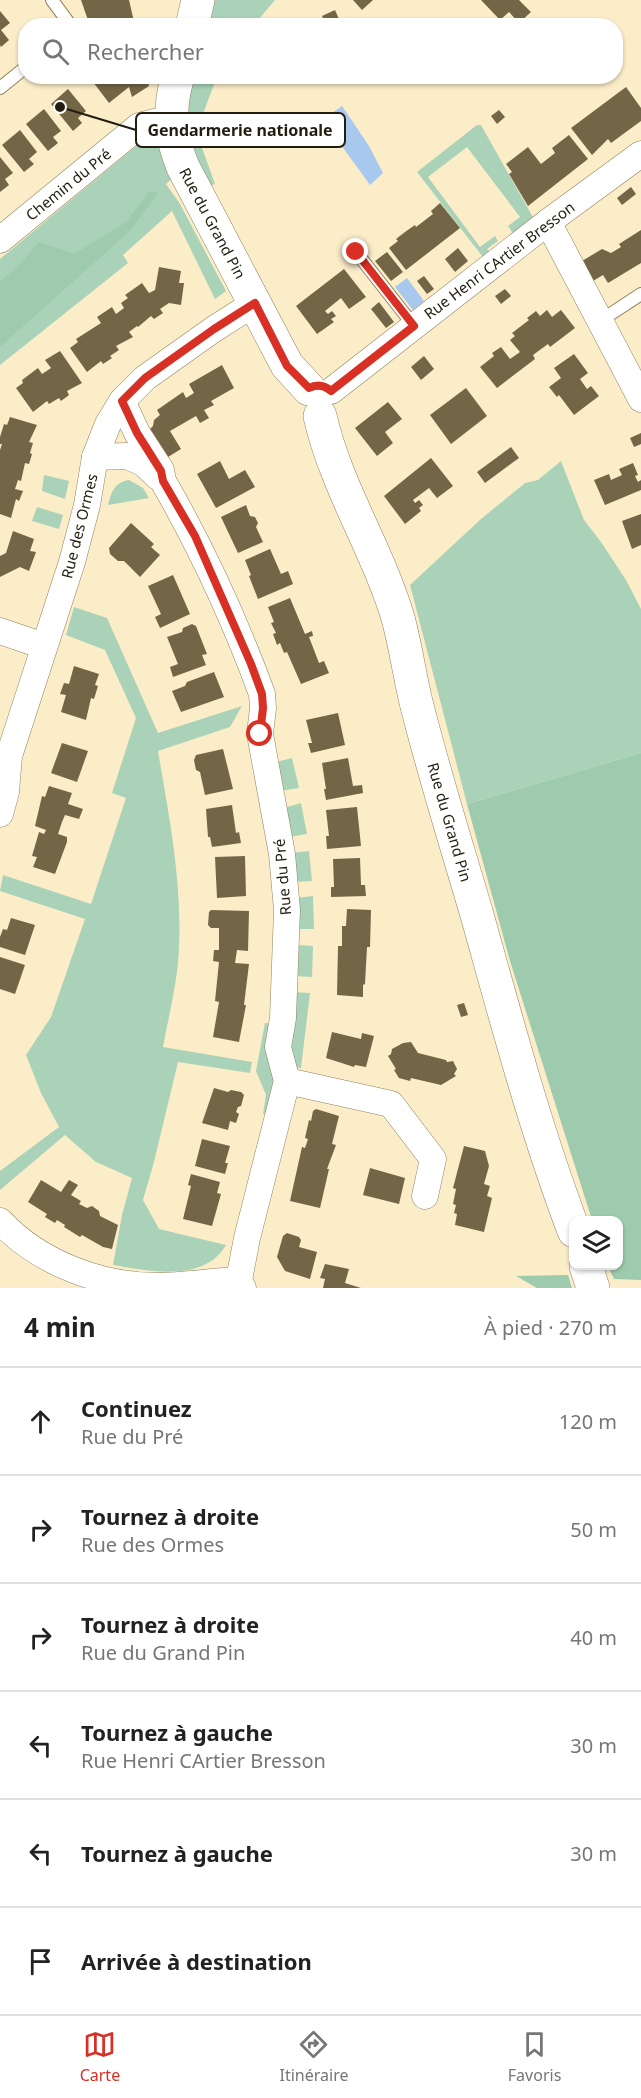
<!DOCTYPE html>
<html lang="fr">
<head>
<meta charset="utf-8">
<style>
  :root { --surface:#fff; --page:#f6f6f6; --text:#222; --muted:#767676; --line:#e0e0e0; --accent:#d93025 }
  body { margin:0; font-family:"Noto Sans",sans-serif; background:var(--page); color:var(--text) }
  .controls { position:absolute; right:18px; bottom:18px; display:grid; overflow:hidden; border-radius:12px; box-shadow:0 2px 4px #0004 }
  .controls button { width:54px; height:54px; display:grid; place-items:center; padding:0; border:0; border-bottom:2px solid var(--line); background:var(--surface); color:var(--text); font:30px sans-serif }
  .stop { position:absolute; width:18px; height:18px; margin:-14px; border:4px solid #d93025; border-radius:50%; background:#fff }
  .stop.end { background:#d93025; border-color:#fff; box-shadow:0 2px 6px #0008 }
  .list { margin:0; padding:0; list-style:none }
  h2 { display:flex; justify-content:space-between; align-items:center; height:78px; margin:0; padding:0 24px; font-size:26px }
  h2 small { font-size:20px; font-weight:400; color:var(--muted) }
  .list li { display:grid; grid-template-columns:39px 1fr auto; gap:18px; align-items:center; box-sizing:border-box; height:108px; padding:0 24px; border-top:2px solid var(--line) }
  .list b { display:block; font-size:22px; white-space:nowrap }
  .list p { margin:0; font-size:20px; white-space:nowrap; color:var(--muted) }
  .list em { font-size:20px; font-style:normal; color:var(--muted) }
  .icon { flex:none; width:33px; height:33px; fill:none; stroke:currentColor; stroke-width:2; stroke-linecap:round; stroke-linejoin:round }
  .map { position:relative; flex:none; width:641px; height:1288px; overflow:hidden }
  .search { position:absolute; background:var(--surface); box-shadow:0 2px 4px #0004; left:18px; right:18px; top:18px; height:66px; display:flex; align-items:center; gap:15px; box-sizing:border-box; padding:0 21px; border-radius:24px; color:var(--muted); font-size:22px }
  .sheet { height:726px; background:var(--surface) }
  nav { display:flex; justify-content:space-around; align-items:center; box-sizing:border-box; height:84px; border-top:2px solid var(--line); background:var(--surface); font-size:16px; color:var(--muted) }
  nav a { display:grid; justify-items:center; gap:3px }
  nav .on { color:var(--accent) }
  .map>svg:first-child { display:block }
  .green { fill:#aad2b8 }
  .forest { fill:#9ecbae }
  .water { fill:#a9c8ed }
  .building { fill:#736646 }
  .lines { fill:none; stroke-linecap:round; stroke-linejoin:round }
  .lane-casing { stroke:#908261; stroke-width:14 }
  .street-casing { stroke:#908261; stroke-width:27 }
  .secondary-casing { stroke:#908261; stroke-width:34 }
  .lane { stroke:#fff; stroke-width:12 }
  .street { stroke:#fff; stroke-width:26 }
  .secondary { stroke:#fff; stroke-width:33 }
  .route { stroke:#d93025; stroke-width:8 }
  .labels { text-anchor:middle; dominant-baseline:central; stroke-width:6; stroke-linejoin:round; paint-order:stroke }
  .street-label { font-size:15px; fill:#221d0f; stroke:#fff }
  .leader { fill:none; stroke:#221d0f; stroke-width:2 }
  .callout-dot { fill:#221d0f; stroke:#fff; stroke-width:2 }
  .callout { fill:#fff; stroke:#221d0f; stroke-width:2 }
  .callout-label { font-size:16px; text-anchor:middle; font-weight:bold; fill:#221d0f }
</style>
</head>
<body>
<div class="map">
<svg width="641" height="1288" viewBox="0 0 641 1288">
  <rect width="100%" height="100%" fill="#fcedc9"/>
  <g class="green">
    <polygon points="212,0 275,0 254,25 202,26"/>
    <polygon points="187,77 217,77 199,124 202,148 215,184 204,188 181,114"/>
    <polygon points="477,125 481,125 534,219 514,235 508,226 520,217 467,147 428,177 480,247 495,236 498,241 487,249 493,256 486,261 417,172"/>
    <polygon points="152,133 163,141 176,175 166,184 180,204 226,291 215,299 172,211 123,255 128,263 0,365 0,259"/>
    <polygon points="561,461 584,520 601,542 626,580 641,609 641,753 467,804 410,585 481,519 525,483 538,480"/>
    <polygon points="44,475 69,481 65,499 42,491"/>
    <path d="M129,480L143,488L149,498L108,505C111,492 115,482 129,480Z"/>
    <polygon points="37,507 63,515 59,529 32,521"/>
    <path d="M74,607L107,618L158,733L242,706L230,727L158,751C169,816 182,881 179,947C178,980 169,1014 163,1047L252,1062L250,1073L178,1062L154,1162L143,1200L159,1229L226,1245C204,1283 148,1271 113,1265L122,1215L132,1178L96,1162L65,1135L0,1190V1171L59,1127L41,1093L26,1055L51,1017L85,919L0,891L3,875L91,904L126,798L112,793L136,718L105,650L66,635Z"/>
    <polygon points="292,758 299,788 280,791 276,762"/>
    <polygon points="301,803 307,834 289,837 284,808"/>
    <polygon points="309,851 312,881 294,882 292,853"/>
    <polygon points="313,896 314,929 296,929 296,898"/>
    <polygon points="296,945 313,946 312,977 294,976"/>
    <polygon points="292,992 310,993 301,1068 294,1067 286,1046"/>
    <polygon points="265,1023 272,1024 276,1078 270,1115 263,1114 266,1095 256,1071"/>
  </g>
  <g class="forest">
    <polygon points="149,191 158,193 132,229 0,347 0,282 22,262 39,242 74,254 126,222"/>
    <polygon points="641,753 641,1280 614,1279 608,1266 618,1266 618,1220 592,1220 510,961 467,804"/>
    <polygon points="568,1275 572,1288 537,1288 516,1276"/>
  </g>
  <g class="water">
    <polygon points="342,106 369,146 383,173 370,185 336,138 336,131 332,113"/>
    <polygon points="407,278 424,301 413,310 395,287"/>
  </g>
  <g class="building">
    <polygon points="81,0 129,0 135,26 90,26"/>
    <polygon points="353,0 373,0 362,10"/>
    <polygon points="481,0 519,0 531,12 519,23 509,12 500,20"/>
    <polygon points="335,10 342,26 327,26 322,16"/>
    <polygon points="0,11 10,23 1,30 9,40 1,47 0,45"/>
    <polygon points="100,76 147,76 149,86 132,97 129,87 109,103 93,82"/>
    <polygon points="626,87 641,108 641,121 611,143 608,139 592,155 571,128"/>
    <polygon points="68,89 86,111 78,118 82,123 73,131 51,104"/>
    <polygon points="44,109 61,131 53,137 58,143 48,151 26,124"/>
    <polygon points="499,110 505,117 497,124 491,116"/>
    <polygon points="20,130 37,152 29,159 34,164 24,172 2,145"/>
    <polygon points="569,135 588,159 528,206 509,174 512,172 506,164 528,147 541,164 555,153 552,148"/>
    <polygon points="0,157 13,173 5,179 9,185 0,192"/>
    <polygon points="631,187 636,194 622,205 617,198"/>
    <polygon points="440,203 460,228 406,270 389,248 398,241 396,239 405,232 415,225 416,227 433,214 431,211"/>
    <polygon points="641,230 641,263 608,283 603,275 593,281 582,261 602,249 611,253 621,247 619,244"/>
    <polygon points="458,248 468,261 455,272 445,259"/>
    <polygon points="387,252 403,272 391,281 375,261"/>
    <polygon points="159,267 181,271 179,283 184,283 181,305 169,303 160,309 163,313 154,319 151,316 138,327 137,326 129,332 133,337 116,346 119,350 110,356 112,358 103,364 101,361 87,372 70,348 78,342 76,339 101,323 97,317 112,307 116,314 124,308 121,303 128,298 125,295 142,283 149,293 155,290"/>
    <polygon points="344,269 366,297 349,309 341,298 325,311 328,314 332,311 336,316 331,319 334,322 317,334 296,306"/>
    <polygon points="424,276 434,289 427,294 417,281"/>
    <polygon points="505,289 511,296 501,304 495,296"/>
    <polygon points="379,302 394,322 386,328 371,309"/>
    <polygon points="547,310 552,317 561,310 575,328 550,347 548,344 533,355 535,359 497,388 480,367 494,356 492,353 501,347 510,359 520,352 510,340 515,336 512,333 529,320 527,318 536,311 540,316"/>
    <polygon points="60,351 82,383 67,391 69,395 61,401 59,398 49,404 47,401 33,412 16,388 23,383 22,380 38,368 42,374 51,368 45,360"/>
    <polygon points="574,354 588,373 580,379 587,389 591,386 599,396 574,415 559,395 557,397 549,387 561,378 554,368"/>
    <polygon points="424,356 434,369 421,380 411,367"/>
    <polygon points="222,365 234,388 211,401 214,405 204,410 209,418 200,423 196,416 170,431 181,449 168,457 150,429 153,426 154,420 160,415 157,410 183,392 186,398 194,393 189,384"/>
    <polygon points="466,388 487,416 451,444 430,415"/>
    <polygon points="388,402 402,419 385,432 393,443 377,456 355,428"/>
    <polygon points="10,417 37,425 29,442 33,443 30,453 32,454 29,464 25,463 21,481 18,480 15,489 23,491 19,501 16,499 11,518 0,514 0,450 2,444 0,444 0,437 4,424 7,425"/>
    <polygon points="641,433 641,444 634,447 630,438"/>
    <polygon points="511,447 519,458 485,483 477,472"/>
    <polygon points="431,458 453,486 437,498 429,488 413,500 415,503 419,500 423,505 419,508 421,511 405,524 384,496"/>
    <polygon points="220,461 229,479 245,470 255,487 216,508 197,474"/>
    <polygon points="633,463 638,475 635,476 638,482 641,480 641,490 605,505 594,480 609,474 611,480 622,475 619,469"/>
    <polygon points="246,505 250,516 255,517 258,523 256,527 263,542 238,553 221,517"/>
    <polygon points="641,514 641,545 632,549 622,521"/>
    <polygon points="131,523 154,544 151,547 160,555 140,577 124,561 118,561 110,554 109,548"/>
    <polygon points="13,531 34,539 30,551 36,552 29,571 20,567 0,577 0,556 6,553"/>
    <polygon points="270,549 281,574 288,571 293,584 258,599 249,576 251,575 245,560"/>
    <polygon points="173,575 190,614 160,628 155,617 161,614 148,586"/>
    <polygon points="290,598 305,634 312,631 313,636 309,637 319,663 324,661 329,673 301,684 287,652 284,653 280,643 277,645 273,634 276,633 271,623 274,622 268,607"/>
    <polygon points="192,624 196,626 207,654 202,655 206,665 173,677 170,667 178,664 167,637 182,632 183,628"/>
    <polygon points="74,666 99,674 95,685 98,686 94,699 91,698 86,720 61,712 66,695 60,694 64,683 69,684"/>
    <polygon points="214,672 224,697 181,712 172,691 185,686 187,682"/>
    <polygon points="338,713 345,745 311,753 308,743 312,743 306,720"/>
    <polygon points="62,743 88,751 77,782 51,773"/>
    <polygon points="223,749 233,789 205,795 200,772 196,770 194,760 196,755"/>
    <polygon points="348,758 353,786 362,785 363,793 326,800 324,789 326,789 322,763"/>
    <polygon points="49,786 72,793 68,804 83,809 79,819 65,815 62,822 58,834 67,837 67,842 55,874 33,867 37,857 32,856 39,832 44,834 46,830 35,826 42,796 45,797"/>
    <polygon points="232,805 236,833 239,832 241,843 212,847 210,837 208,837 206,809"/>
    <polygon points="357,807 361,846 327,849 326,836 329,836 326,810"/>
    <polygon points="245,856 246,896 217,898 215,857"/>
    <polygon points="360,858 361,885 365,885 366,896 331,897 331,887 334,887 333,859"/>
    <polygon points="347,909 371,910 370,947 367,947 365,984 363,985 363,997 337,995 338,946 342,946 342,926 346,926"/>
    <polygon points="211,910 249,911 248,951 237,950 235,963 249,964 244,1005 246,1005 239,1042 213,1037 219,1002 215,1001 219,962 213,961 214,950 219,950 219,928 211,928 208,925 209,912"/>
    <polygon points="11,918 35,925 25,955 0,947 0,937 3,929 7,930"/>
    <polygon points="0,957 25,965 15,994 0,989"/>
    <polygon points="464,1003 468,1015 461,1017 457,1005"/>
    <polygon points="332,1032 361,1039 362,1033 374,1036 366,1067 355,1065 354,1067 326,1058"/>
    <polygon points="411,1042 418,1053 446,1060 447,1062 453,1061 457,1069 454,1074 456,1076 441,1085 411,1078 410,1081 399,1078 394,1070 396,1069 388,1056 391,1054 392,1049 403,1043"/>
    <polygon points="214,1088 228,1092 231,1090 241,1092 244,1095 241,1106 238,1107 236,1112 239,1114 236,1123 230,1121 228,1130 202,1123"/>
    <polygon points="316,1109 339,1116 332,1144 336,1145 327,1169 329,1169 320,1208 290,1201 302,1147 305,1148 308,1139 305,1138 309,1120 311,1121 313,1111"/>
    <polygon points="202,1139 230,1146 225,1163 228,1163 225,1174 195,1166"/>
    <polygon points="464,1146 485,1151 489,1166 484,1184 490,1186 487,1196 492,1198 484,1232 455,1225 457,1214 454,1213 456,1205 453,1204 456,1189 453,1188"/>
    <polygon points="370,1168 405,1178 399,1204 363,1195"/>
    <polygon points="191,1174 220,1182 217,1193 221,1194 212,1226 183,1219 191,1186 188,1185"/>
    <polygon points="41,1180 61,1192 69,1180 78,1185 71,1195 81,1201 79,1204 87,1208 92,1206 99,1211 100,1216 118,1225 112,1249 103,1247 82,1235 80,1237 64,1227 65,1225 57,1220 55,1223 45,1217 47,1214 28,1202"/>
    <polygon points="287,1233 299,1237 301,1240 299,1247 317,1252 310,1279 285,1271 277,1257 283,1236"/>
    <polygon points="325,1264 349,1269 345,1283 361,1288 323,1288 325,1279 320,1278"/>
  </g>
  <g class="lines">
    <g class="lane-casing">
      <g id="lane">
        <polyline points="52,0 71,26"/>
        <polyline points="0,88 26,67"/>
        <polyline points="356,252 414,326"/>
        <polyline points="600,321 641,294"/>
      </g>
    </g>
    <g class="street-casing">
      <g id="street">
        <polyline points="548,222 641,399"/>
        <polyline points="0,240 139,126 154,122 171,121"/>
        <polyline points="331,391 548,222 641,154"/>
        <path d="M122,401L137,433L161,470L163,481C202,549 235,620 262,694L263,708L260,734L282,854L287,910L283,1018L278,1047L287,1081L247,1238L239,1280L243,1288"/>
        <polyline points="95,457 127,456 143,463 158,477"/>
        <polyline points="0,631 44,646"/>
        <polyline points="0,814 6,792 9,756 72,562 87,505 95,457 108,424 122,401 145,378 214,329 255,303"/>
        <polyline points="287,1081 391,1104 433,1159 425,1196"/>
        <path d="M0,1221C39,1263 101,1286 157,1286C184,1286 212,1281 239,1280"/>
      </g>
    </g>
    <g class="secondary-casing">
      <g id="secondary">
        <polyline points="192,26 198,0"/>
        <path d="M178,76C168,109 170,136 183,167L287,365L309,389"/>
        <path d="M320,416C336,487 377,548 398,618C405,644 409,671 415,698C433,771 456,843 477,915C507,1022 535,1128 574,1231"/>
        <polyline points="586,1266 593,1288"/>
      </g>
    </g>
    <use href="#lane" class="lane"/>
    <use href="#street" class="street"/>
    <use href="#secondary" class="secondary"/>
  </g>
  <g class="lines">
    <path class="route" d="M260,734L263,708L262,694L251,664L195,536L163,481L161,471L137,433L122,401L145,378L214,329L255,303L287,366L309,388C317,384 324,385 331,391L414,326L356,252"/>
  </g>
  <g class="labels">
    <g class="street-label">
      <text transform="translate(68 184) rotate(-39)">Chemin du Pré</text>
      <text transform="translate(213 223) rotate(62)">Rue du Grand Pin</text>
      <text transform="translate(499 260) rotate(-37)">Rue Henri CArtier Bresson</text>
      <text transform="translate(79 526) rotate(-76)">Rue des Ormes</text>
      <text transform="translate(450 822) rotate(74)">Rue du Grand Pin</text>
      <text transform="translate(282 877) rotate(-95)">Rue du Pré</text>
    </g>
  </g>
  <path class="leader" d="M60 107L136 130"/>
  <circle class="callout-dot" cx="60" cy="107" r="6"/>
  <rect class="callout" x="136" y="113" width="209" height="34" rx="6"/>
  <g class="callout-label">
    <text x="240" y="136">Gendarmerie nationale</text>
  </g>
</svg>
<div class="controls">
<button><svg class="icon" aria-label="layers" viewBox="0 0 24 24"><path d="M12 4l9 5-9 5-9-5zM3 14l9 5 9-5"/></svg></button>
</div>
<div class="stop" style="left:260px;top:734px"></div>
<div class="stop end" style="left:356px;top:252px"></div>
<div class="search"><svg class="icon" aria-label="search" viewBox="0 0 24 24"><circle cx="10" cy="10" r="6"/><path d="M15 15l6 6"/></svg>Rechercher</div>
</div>
<section class="sheet">
<h2>4 min<small>À pied · 270 m</small></h2>
<ul class="list">
<li><svg class="icon" aria-label="ahead" viewBox="0 0 24 24"><path d="M12 20V5M6 11l6-6 6 6"/></svg><div><b>Continuez</b><p>Rue du Pré</p></div><em>120 m</em></li>
<li><svg class="icon" aria-label="right" viewBox="0 0 24 24"><path d="M7 20v-9h11M14 6l5 5-5 5"/></svg><div><b>Tournez à droite</b><p>Rue des Ormes</p></div><em>50 m</em></li>
<li><svg class="icon" aria-label="right" viewBox="0 0 24 24"><path d="M7 20v-9h11M14 6l5 5-5 5"/></svg><div><b>Tournez à droite</b><p>Rue du Grand Pin</p></div><em>40 m</em></li>
<li><svg class="icon" aria-label="left" viewBox="0 0 24 24"><path d="M17 20v-9H6M10 6l-5 5 5 5"/></svg><div><b>Tournez à gauche</b><p>Rue Henri CArtier Bresson</p></div><em>30 m</em></li>
<li><svg class="icon" aria-label="left" viewBox="0 0 24 24"><path d="M17 20v-9H6M10 6l-5 5 5 5"/></svg><div><b>Tournez à gauche</b></div><em>30 m</em></li>
<li><svg class="icon" aria-label="arrive" viewBox="0 0 24 24"><path d="M6 21V4h12l-3 4 3 4H6"/></svg><div><b>Arrivée à destination</b></div></li>
</ul>
</section>
<nav>
<a class="on"><svg class="icon" aria-label="map" viewBox="0 0 24 24"><path d="M3 6l6-2 6 2 6-2v14l-6 2-6-2-6 2zM9 4v14M15 6v14"/></svg>Carte</a>
<a><svg class="icon" aria-label="directions" viewBox="0 0 24 24"><path d="M12 3l9 9-9 9-9-9zM9 14v-3h6M13 9l2 2-2 2"/></svg>Itinéraire</a>
<a><svg class="icon" aria-label="saved" viewBox="0 0 24 24"><path d="M7 4h10v16l-5-4-5 4z"/></svg>Favoris</a>
</nav>
</body>
</html>
